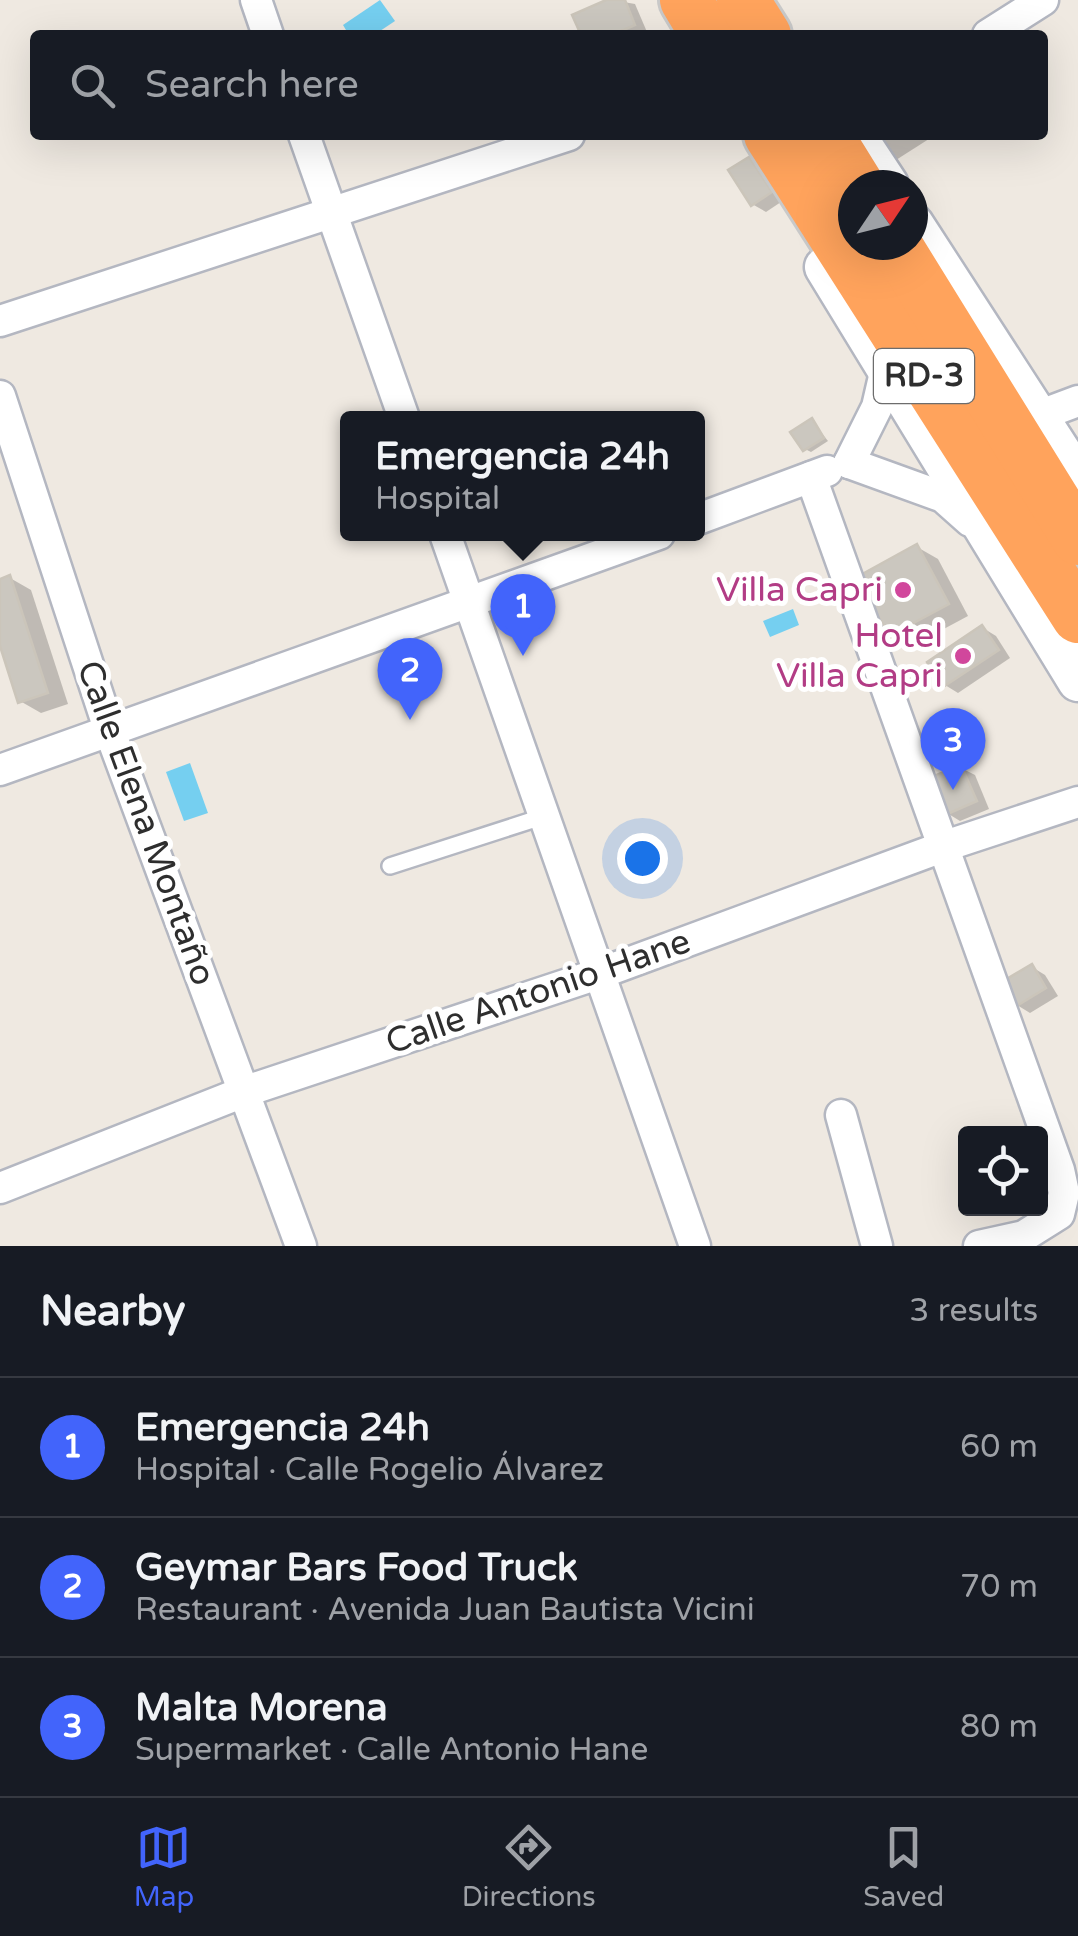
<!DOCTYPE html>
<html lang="en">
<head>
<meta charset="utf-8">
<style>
  :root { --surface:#171b24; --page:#242831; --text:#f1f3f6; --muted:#9ea1a6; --line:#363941; --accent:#4264fb }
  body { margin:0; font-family:"Varela Round",sans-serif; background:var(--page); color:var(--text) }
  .controls { position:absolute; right:30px; bottom:30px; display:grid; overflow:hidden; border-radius:10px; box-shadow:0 10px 40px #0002 }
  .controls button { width:90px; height:90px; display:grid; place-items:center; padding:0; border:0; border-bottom:2px solid var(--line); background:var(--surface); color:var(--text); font:50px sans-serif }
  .compass { position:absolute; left:838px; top:170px; width:90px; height:90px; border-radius:50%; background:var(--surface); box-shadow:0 10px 40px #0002; rotate:55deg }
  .you { position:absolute; left:642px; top:858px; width:35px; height:35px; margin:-25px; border:8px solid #fff; border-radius:50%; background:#1a73e8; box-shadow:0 0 0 15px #1a73e833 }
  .badge { display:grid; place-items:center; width:65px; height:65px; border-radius:50%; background:var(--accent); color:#fff; font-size:32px; font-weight:700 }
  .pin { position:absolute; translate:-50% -82px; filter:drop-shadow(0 2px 5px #0008) }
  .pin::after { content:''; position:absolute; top:52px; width:35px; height:30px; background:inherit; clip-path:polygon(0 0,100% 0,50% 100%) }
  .popup { position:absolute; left:340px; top:411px; width:365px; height:130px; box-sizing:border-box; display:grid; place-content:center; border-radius:10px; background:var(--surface); filter:drop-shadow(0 2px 8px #0005); font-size:32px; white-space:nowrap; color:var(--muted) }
  .popup b { font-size:38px; color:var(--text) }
  .popup::after { content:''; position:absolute; left:50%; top:100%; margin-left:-20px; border:20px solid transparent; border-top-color:var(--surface) }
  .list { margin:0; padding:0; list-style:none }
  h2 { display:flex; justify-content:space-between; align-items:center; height:130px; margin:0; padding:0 40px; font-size:42px }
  h2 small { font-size:32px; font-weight:400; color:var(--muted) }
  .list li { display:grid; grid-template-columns:65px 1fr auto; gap:30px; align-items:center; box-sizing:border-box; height:140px; padding:0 40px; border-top:2px solid var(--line) }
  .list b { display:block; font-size:38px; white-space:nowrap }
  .list p { margin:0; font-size:32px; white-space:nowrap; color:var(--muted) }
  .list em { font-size:32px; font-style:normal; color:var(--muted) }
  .icon { flex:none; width:55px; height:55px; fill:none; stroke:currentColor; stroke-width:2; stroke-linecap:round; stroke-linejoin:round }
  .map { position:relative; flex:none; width:1078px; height:1246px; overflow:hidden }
  .search { position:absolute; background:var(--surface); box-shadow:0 10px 40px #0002; left:30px; right:30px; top:30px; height:110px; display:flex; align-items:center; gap:25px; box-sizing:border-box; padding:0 35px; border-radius:10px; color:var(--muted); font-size:38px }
  .sheet { height:550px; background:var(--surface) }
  nav { display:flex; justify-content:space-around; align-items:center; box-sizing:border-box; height:140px; border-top:2px solid var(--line); background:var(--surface); font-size:28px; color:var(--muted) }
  nav a { display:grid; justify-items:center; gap:5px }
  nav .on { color:var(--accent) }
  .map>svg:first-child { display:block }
  .water { fill:#75cff0 }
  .shadow { fill:#0003 }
  .building { fill:#cbc7bf; stroke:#cbc5ba; stroke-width:2.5 }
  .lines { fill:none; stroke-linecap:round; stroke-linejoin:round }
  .lane-casing { stroke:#b4b7c1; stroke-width:20 }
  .street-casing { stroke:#b4b7c1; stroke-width:35 }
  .secondary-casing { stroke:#b4b7c1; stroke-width:45 }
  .highway-casing { stroke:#c9c9c9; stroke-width:58 }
  .lane { stroke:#fff; stroke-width:15 }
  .street { stroke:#fff; stroke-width:30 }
  .secondary { stroke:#fff; stroke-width:40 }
  .highway { stroke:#ffa35c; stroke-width:52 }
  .hotel-dot { fill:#d1479c; stroke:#fff; stroke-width:4 }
  .labels { text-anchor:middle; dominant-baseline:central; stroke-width:10; stroke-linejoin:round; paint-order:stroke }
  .shield { fill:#fff; stroke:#6d6d6d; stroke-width:2.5 }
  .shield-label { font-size:32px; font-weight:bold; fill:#2e2e2e }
  .hotel-label { font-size:35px; fill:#b23c85; stroke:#fff; text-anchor:end }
  .street-label { font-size:35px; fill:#2e2e2e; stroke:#fff }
</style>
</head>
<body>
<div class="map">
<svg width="1078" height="1246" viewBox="0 0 1078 1246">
  <rect width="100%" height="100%" fill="#efe9e1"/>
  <g class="water">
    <polygon points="380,0 395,21 374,35 349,35 343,25"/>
    <polygon points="793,609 799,625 770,637 763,621"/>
    <polygon points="190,763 208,813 184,821 166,772"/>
  </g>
  <g class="shadow">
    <polygon points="612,0 635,4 647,32 583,35"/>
    <polygon points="867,135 930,135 932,137 896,160 875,148"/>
    <polygon points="749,160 762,167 784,200 766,212 752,204"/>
    <polygon points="812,421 828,441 811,452 805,449"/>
    <polygon points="917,547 938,559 968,616 912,646 891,634"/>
    <polygon points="10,578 31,590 68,704 41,713 20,701 0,638 0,581"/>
    <polygon points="983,628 996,636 1010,658 958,693 945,685"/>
    <polygon points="961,768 975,775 989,809 960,821 947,813"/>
    <polygon points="1032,967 1045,975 1058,996 1030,1013 1017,1005"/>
  </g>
  <g class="building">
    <polygon points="606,0 625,0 635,25 612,35 581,35 572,15"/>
    <polygon points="749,157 772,192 751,206 728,170"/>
    <polygon points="812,418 824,438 803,451 790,432"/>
    <polygon points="917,544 949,604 889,636 857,577"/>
    <polygon points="10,575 48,693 18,703 0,646 0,579"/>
    <polygon points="982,625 999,650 943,687 927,662"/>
    <polygon points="961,765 977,801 945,815 929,778"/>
    <polygon points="1032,964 1046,988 1015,1007 1000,983"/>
  </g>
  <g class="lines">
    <g class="lane-casing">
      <polyline id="lane" points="390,866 545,816"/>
    </g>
    <g class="street-casing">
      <g id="street">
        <polyline points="256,0 268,35"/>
        <polyline points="988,35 1043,0"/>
        <polyline points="304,135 404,418"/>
        <polyline points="0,321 569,135"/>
        <polyline points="0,396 110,732 301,1246"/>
        <polyline points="1038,416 1078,401"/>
        <polyline points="849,463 943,497 970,521"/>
        <polyline points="849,463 877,407 886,368"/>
        <polyline points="811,477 1059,1170 1064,1193 1059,1214 1024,1236 979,1246"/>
        <polyline points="698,519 827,471"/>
        <polyline points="445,534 695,1246"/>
        <polyline points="0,770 659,534"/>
        <polyline points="841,1115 877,1246"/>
        <polyline points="0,1188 246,1091 601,973 945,846 1078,802"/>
      </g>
    </g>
    <g class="secondary-casing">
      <g id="secondary">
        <polyline points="855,135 888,185"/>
        <polyline points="913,224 1078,479"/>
        <polyline points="825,267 1078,681"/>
      </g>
    </g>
    <g class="highway-casing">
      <g id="highway">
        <polyline points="686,0 707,35"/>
        <polyline points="743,0 765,35"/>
        <polyline points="770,135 1078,617"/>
        <polyline points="827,135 858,185"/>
        <polyline points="896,245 1078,539"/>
      </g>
    </g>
    <use href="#lane" class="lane"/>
    <use href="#street" class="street"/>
    <use href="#secondary" class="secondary"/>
    <use href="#highway" class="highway"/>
  </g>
  <g class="hotel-dot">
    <circle cx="903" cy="590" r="10"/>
    <circle cx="963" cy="656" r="10"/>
  </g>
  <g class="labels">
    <rect class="shield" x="874" y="349" width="100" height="54" rx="8"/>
    <g class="shield-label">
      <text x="924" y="376">RD-3</text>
    </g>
    <g class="hotel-label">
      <text x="883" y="590">Villa Capri</text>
      <text x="943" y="636">Hotel<tspan x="943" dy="40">Villa Capri</tspan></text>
    </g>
    <g class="street-label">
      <text transform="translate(146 823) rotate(70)">Calle Elena Montaño</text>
      <text transform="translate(538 992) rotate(-19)">Calle Antonio Hane</text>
    </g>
  </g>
</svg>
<div class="controls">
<button><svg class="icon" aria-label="locate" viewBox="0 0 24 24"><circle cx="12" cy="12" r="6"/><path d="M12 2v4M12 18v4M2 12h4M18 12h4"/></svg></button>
</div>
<svg class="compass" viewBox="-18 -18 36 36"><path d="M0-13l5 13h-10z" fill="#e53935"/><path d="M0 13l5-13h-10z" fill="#9ea1a6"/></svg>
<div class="you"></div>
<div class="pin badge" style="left:523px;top:656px">1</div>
<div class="popup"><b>Emergencia 24h</b>Hospital</div>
<div class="pin badge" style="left:410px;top:720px">2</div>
<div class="pin badge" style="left:953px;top:790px">3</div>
<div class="search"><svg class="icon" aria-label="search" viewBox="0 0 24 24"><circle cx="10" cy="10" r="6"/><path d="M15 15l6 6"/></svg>Search here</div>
</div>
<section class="sheet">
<h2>Nearby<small>3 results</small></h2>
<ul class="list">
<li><span class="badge">1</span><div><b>Emergencia 24h</b><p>Hospital · Calle Rogelio Álvarez</p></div><em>60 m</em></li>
<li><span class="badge">2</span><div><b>Geymar Bars Food Truck</b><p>Restaurant · Avenida Juan Bautista Vicini</p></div><em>70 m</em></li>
<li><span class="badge">3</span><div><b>Malta Morena</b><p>Supermarket · Calle Antonio Hane</p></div><em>80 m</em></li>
</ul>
</section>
<nav>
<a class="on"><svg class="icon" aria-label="map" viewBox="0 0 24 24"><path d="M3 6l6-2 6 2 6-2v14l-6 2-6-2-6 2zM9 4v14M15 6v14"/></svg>Map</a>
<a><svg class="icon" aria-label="directions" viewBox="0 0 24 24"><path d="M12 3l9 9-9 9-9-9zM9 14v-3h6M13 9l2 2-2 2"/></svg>Directions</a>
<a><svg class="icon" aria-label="saved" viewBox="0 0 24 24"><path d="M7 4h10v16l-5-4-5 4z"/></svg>Saved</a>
</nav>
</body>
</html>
